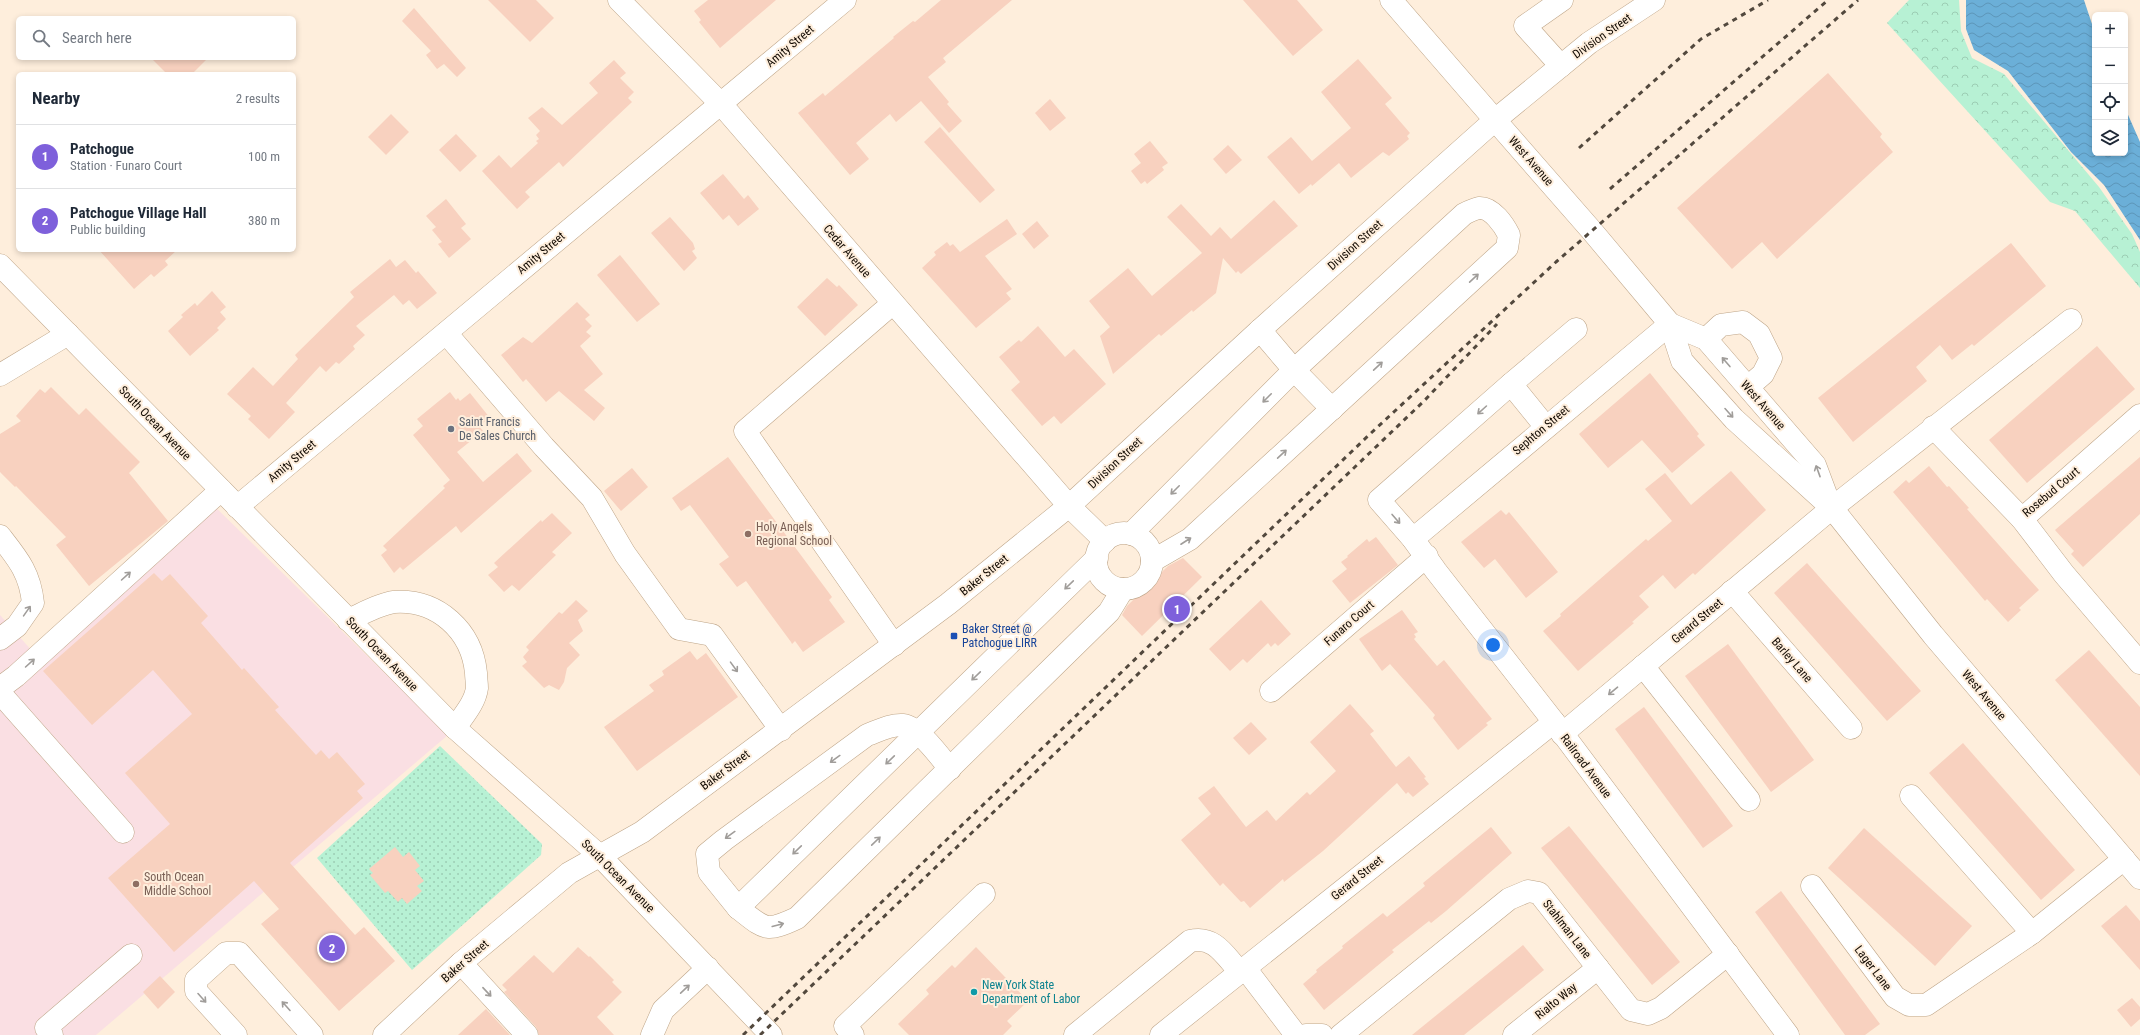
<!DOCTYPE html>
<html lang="en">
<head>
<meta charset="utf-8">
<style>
  :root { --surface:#fff; --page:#f2f2f3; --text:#1f2937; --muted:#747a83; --line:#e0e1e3; --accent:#7e60db }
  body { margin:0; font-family:"Roboto Condensed",sans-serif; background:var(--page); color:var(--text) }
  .controls { position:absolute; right:12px; top:12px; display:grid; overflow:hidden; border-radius:6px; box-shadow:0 2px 6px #0003 }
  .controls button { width:36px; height:36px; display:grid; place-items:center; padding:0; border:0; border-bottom:1px solid var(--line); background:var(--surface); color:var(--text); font:20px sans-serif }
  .you { position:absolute; left:1493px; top:645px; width:14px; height:14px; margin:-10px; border:3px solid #fff; border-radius:50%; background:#1a73e8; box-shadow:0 0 0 6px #1a73e833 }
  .badge { display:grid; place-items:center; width:26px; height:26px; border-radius:50%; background:var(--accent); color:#fff; font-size:13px; font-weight:700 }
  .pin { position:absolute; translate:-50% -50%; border:2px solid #fff; box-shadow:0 1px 4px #0006 }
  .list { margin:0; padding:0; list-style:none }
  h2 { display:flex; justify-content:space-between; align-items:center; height:52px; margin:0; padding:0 16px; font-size:17px }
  h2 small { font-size:13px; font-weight:400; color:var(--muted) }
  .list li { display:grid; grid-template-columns:26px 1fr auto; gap:12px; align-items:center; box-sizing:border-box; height:64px; padding:0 16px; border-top:1px solid var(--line) }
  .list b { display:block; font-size:15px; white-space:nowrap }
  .list p { margin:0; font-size:13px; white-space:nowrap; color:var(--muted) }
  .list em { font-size:13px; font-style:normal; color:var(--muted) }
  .icon { flex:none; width:22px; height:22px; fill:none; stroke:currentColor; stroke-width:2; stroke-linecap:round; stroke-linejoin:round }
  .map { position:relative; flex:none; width:2140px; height:1035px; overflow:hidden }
  .search { position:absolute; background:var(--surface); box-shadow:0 2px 6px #0003; left:16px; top:16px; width:280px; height:44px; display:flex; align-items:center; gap:10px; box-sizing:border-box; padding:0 14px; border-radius:6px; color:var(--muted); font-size:15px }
  .panel { position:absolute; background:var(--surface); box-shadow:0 2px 6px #0003; left:16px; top:72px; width:280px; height:180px; border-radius:6px }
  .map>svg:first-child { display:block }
  .education { fill:#fadfe3 }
  .forest { fill:url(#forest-crowns) }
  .park { fill:url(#park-dots) }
  .water { fill:url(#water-waves) }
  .building { fill:#f8d1bf }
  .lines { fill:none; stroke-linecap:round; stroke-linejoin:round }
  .minor-casing { stroke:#bea588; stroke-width:23 }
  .major-casing { stroke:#bea588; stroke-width:23 }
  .minor { stroke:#fff; stroke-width:22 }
  .major { stroke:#fff; stroke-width:22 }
  .rail { stroke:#52483d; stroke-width:3; stroke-dasharray:5 5; stroke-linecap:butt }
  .oneway { stroke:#a09d9a }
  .worship-dot { fill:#6b7280; stroke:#feeedc; stroke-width:1.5 }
  .education-dot { fill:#8d6e63; stroke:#feeedc; stroke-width:1.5 }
  .transit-dot { fill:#1a4fb4; stroke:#feeedc; stroke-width:1.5 }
  .culture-dot { fill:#0f9aa8; stroke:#feeedc; stroke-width:1.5 }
  .labels { text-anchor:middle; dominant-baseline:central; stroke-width:4; stroke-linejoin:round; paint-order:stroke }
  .street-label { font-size:12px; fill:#120a02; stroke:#feeedc }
  .worship-label { font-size:12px; fill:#5b616d; stroke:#feeedc; text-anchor:start }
  .education-label { font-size:12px; fill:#785e54; stroke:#feeedc; text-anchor:start }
  .transit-label { font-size:12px; fill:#164399; stroke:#feeedc; text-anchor:start }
  .culture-label { font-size:12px; fill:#0d838f; stroke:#feeedc; text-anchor:start }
</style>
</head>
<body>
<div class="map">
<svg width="2140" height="1035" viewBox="0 0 2140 1035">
  <defs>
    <pattern id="forest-crowns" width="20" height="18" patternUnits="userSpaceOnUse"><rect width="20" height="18" fill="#b7f1d4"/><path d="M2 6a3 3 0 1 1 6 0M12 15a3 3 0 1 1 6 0" fill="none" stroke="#9ccdb4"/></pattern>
    <pattern id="park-dots" width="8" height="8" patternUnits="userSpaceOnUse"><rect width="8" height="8" fill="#b7f1d4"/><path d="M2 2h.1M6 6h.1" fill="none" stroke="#9ccdb4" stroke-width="1.8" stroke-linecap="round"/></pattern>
    <pattern id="water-waves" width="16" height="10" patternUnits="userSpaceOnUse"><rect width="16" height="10" fill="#6bafd8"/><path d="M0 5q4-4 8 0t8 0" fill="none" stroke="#5c95b8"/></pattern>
  </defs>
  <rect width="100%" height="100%" fill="#feeedc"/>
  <polygon class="education" points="204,496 448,735 96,1035 0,1035 0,615 33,652"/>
  <polygon class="forest" points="1909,0 1959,0 1961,31 1972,58 2004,74 2099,187 2132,234 2140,252 2140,288 2075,211 2050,202 1887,23"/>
  <polygon class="park" points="440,746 542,844 541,855 412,970 317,858"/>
  <polygon class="water" points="1966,0 2084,0 2095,33 2095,153 2125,153 2125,108 2140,142 2140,240 2104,185 2071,152 2008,71 1974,50 1966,29"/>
  <g class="building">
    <polygon points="488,0 536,0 554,18 530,42"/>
    <polygon points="708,0 776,0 720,48 699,22 701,20 694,11"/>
    <polygon points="941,0 1012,0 943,58 946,62 928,77 949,102 947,104 962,121 949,133 921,101 896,122 890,114 856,143 869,159 850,175 798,113 823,93 825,96 894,38 893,37 913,21 915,22"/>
    <polygon points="1243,0 1297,0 1323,30 1293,56"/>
    <polygon points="414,8 466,68 457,77 444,64 437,69 426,55 431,51 402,21"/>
    <polygon points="151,58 208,58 192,74 167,74"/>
    <polygon points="1358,59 1392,98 1385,104 1410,133 1407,136 1409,139 1389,156 1383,152 1351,178 1339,163 1312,186 1311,184 1299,194 1267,157 1291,137 1312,161 1351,128 1321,92"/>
    <polygon points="614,60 626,73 620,78 634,92 628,98 632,102 563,167 559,162 525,192 530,197 517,209 482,171 499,155 511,168 538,143 536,141 539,139 536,135 540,131 528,118 542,107 562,125 598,93 589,83"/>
    <polygon points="1828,73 1882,134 1880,137 1893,152 1777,259 1762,242 1732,269 1677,208"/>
    <polygon points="1050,99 1066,118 1050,131 1035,113"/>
    <polygon points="391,114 409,132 386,155 368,137"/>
    <polygon points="940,127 995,190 980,203 924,142"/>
    <polygon points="456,134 477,156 460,172 439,150"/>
    <polygon points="1150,141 1168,163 1162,167 1164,170 1147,184 1145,181 1141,184 1131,171 1141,163 1134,154"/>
    <polygon points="1228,145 1242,160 1226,174 1213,159"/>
    <polygon points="723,174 744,199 748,195 759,209 738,226 729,215 723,220 700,193"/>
    <polygon points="446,199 466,224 461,228 471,239 449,258 438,244 442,242 432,230 436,227 426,216"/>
    <polygon points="1274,200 1298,226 1241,274 1238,271 1236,273 1223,258 1216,293 1193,312 1192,310 1161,336 1159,334 1113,374 1100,336 1110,327 1089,301 1128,268 1152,296 1202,253 1167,217 1181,204 1211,236 1220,227 1231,239"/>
    <polygon points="670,217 693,243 695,249 692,251 697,258 684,271 651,233"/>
    <polygon points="1007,219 1017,234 985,256 1012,289 1006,293 1011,299 976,328 922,268 936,255 934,252 947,242 950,246 953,244 960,252"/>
    <polygon points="1037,221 1049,236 1034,249 1022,234"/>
    <polygon points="2011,243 2046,286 1974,346 1972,344 1952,360 1940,345 1916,367 1927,381 1853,442 1818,398"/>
    <polygon points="99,250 177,250 165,261 168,265 154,277 151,274 134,289"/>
    <polygon points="620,255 660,304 637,322 597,275"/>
    <polygon points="390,259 396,267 405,260 416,273 418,271 437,293 417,309 409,300 403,305 394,295 356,326 365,335 353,346 355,349 339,364 336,362 326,372 320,366 286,403 295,412 269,439 248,419 251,416 227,394 253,367 273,386 298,359 295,355 354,297 350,292"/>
    <polygon points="827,278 837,287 839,285 858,305 825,336 797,307"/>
    <polygon points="212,291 226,307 220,312 226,319 217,328 219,330 190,356 168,331 183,317 181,315 195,303 197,306"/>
    <polygon points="577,302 590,315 585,319 592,326 586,332 591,336 580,346 603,374 584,390 605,408 594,421 559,391 546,402 526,379 523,382 501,355 523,337 532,343"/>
    <polygon points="1038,326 1065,357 1074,349 1106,384 1061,424 1054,416 1042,426 1011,390 1020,382 999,357 1019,340 1021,342"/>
    <polygon points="2097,346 2135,389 2027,483 1989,440"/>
    <polygon points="1650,373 1699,434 1697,436 1705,445 1672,473 1642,440 1608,468 1579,434"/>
    <polygon points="51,387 79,415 86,408 140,462 129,473 168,521 89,586 56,545 66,537 16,486 15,487 0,472 0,434 21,421 16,416 40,389 45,393"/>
    <polygon points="450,392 456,400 458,398 460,401 470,393 490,418 479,426 483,431 457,452 483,482 517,453 532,471 461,533 456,526 403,570 400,567 394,573 381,555 387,550 383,546 445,488 443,486 450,480 413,435 423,426 417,419"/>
    <polygon points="728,457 832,597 829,600 845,622 803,652 795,641 792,644 791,642 746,581 737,587 719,564 729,557 690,505 681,511 672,498"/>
    <polygon points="2140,457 2140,514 2083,567 2071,554 2074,551 2055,530"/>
    <polygon points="1929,466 1947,487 1949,486 1969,508 1967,509 2039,590 2019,608 2021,610 2008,622 1987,599 1985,601 1893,492 1906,480 1909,483"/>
    <polygon points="632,468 648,487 621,511 604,491"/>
    <polygon points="1731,471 1766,510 1695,575 1693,573 1675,589 1663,575 1639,596 1649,607 1632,622 1634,623 1578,671 1543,631 1561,616 1560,614 1646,539 1648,541 1672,521 1645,489 1665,473 1691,505"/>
    <polygon points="1501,510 1506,515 1509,512 1558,572 1526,598 1495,559 1484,568 1461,542"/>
    <polygon points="552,513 572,533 552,552 556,555 519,591 512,585 504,592 488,575 498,567 494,563 541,520 542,522"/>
    <polygon points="1376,537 1398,565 1350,603 1332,581 1347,569 1341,562 1348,557 1347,556 1367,539 1369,542"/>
    <polygon points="1183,558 1202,577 1142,636 1122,615 1127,606 1168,566"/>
    <polygon points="1807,563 1921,691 1887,721 1774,593"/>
    <polygon points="154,573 162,581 170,574 208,616 201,623 242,670 244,668 279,707 275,710 316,755 321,750 329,759 337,752 365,784 357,791 363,798 290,863 355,935 364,927 395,961 339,1011 261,924 279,909 254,881 174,952 108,878 170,824 125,773 192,714 153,670 92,725 43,671"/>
    <polygon points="576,600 588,611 578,620 583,631 569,643 580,655 567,668 564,682 559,690 549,685 544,688 522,666 527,662 523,657 529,650 526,647 559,612 562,614"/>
    <polygon points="1261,600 1291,634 1278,646 1275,643 1271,647 1268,643 1247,663 1243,659 1230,671 1209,649"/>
    <polygon points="1402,610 1418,632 1414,634 1416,637 1414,639 1437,666 1444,660 1492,719 1486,723 1488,725 1458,750 1433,718 1435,715 1390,664 1382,671 1359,639"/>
    <polygon points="1728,644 1814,760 1771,792 1685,676"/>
    <polygon points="2089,650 2140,707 2140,776 2055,680"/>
    <polygon points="690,651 697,660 706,653 738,697 637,771 604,727 654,691 649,685 664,675 662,671"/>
    <polygon points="1350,704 1374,731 1370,734 1396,767 1409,756 1426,777 1424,778 1429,784 1413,797 1408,792 1406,794 1397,783 1323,851 1284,882 1283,879 1250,908 1244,901 1241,902 1223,883 1220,886 1181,840 1211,814 1198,798 1214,786 1246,827 1267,810 1276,821 1307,792 1310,795 1336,771 1310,742"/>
    <polygon points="1644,707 1733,826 1703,848 1615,729"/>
    <polygon points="1251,722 1267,739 1249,755 1233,738"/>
    <polygon points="1963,743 2075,870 2041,900 1929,773"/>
    <polygon points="1569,826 1680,962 1652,985 1541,848"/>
    <polygon points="1491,827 1512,853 1446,911 1431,923 1429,921 1392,950 1394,952 1324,1010 1303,984 1317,972 1316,970 1343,948 1342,946 1383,913 1387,917 1425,886 1423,883"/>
    <polygon points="1864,828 1972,926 1935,966 1828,868"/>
    <polygon points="395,847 403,857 409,852 420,866 415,870 424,881 417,886 422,891 407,904 402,898 398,902 388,891 385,893 370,875 373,873 369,869"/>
    <polygon points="1781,891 1880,1024 1865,1035 1845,1035 1755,912"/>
    <polygon points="2126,905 2140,921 2140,970 2101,926"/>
    <polygon points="1523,945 1544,970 1464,1035 1412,1035"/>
    <polygon points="578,947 589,957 590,956 614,980 612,982 622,992 597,1017 614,1035 539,1035 536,1027 504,992 507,990 502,985 534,955 553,973"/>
    <polygon points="976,947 1028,1001 1007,1021 1012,1026 1003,1035 909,1035 898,1024 929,994 926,990 952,965 955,968"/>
    <polygon points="160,976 175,992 158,1009 143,992"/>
    <polygon points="2132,998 2140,1007 2140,1019 2131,1027 2117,1010"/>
    <polygon points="486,1009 510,1035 458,1035"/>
  </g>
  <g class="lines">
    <g class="minor-casing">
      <g id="minor">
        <polyline points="619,0 721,104 1069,506 1105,541"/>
        <polyline points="1561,66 1525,26 1562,0"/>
        <polyline points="0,265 455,728 600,856 771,1035"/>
        <polyline points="892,304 745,431 894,645"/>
        <polyline points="1576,329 1511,384 1379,500 1413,539 1436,571 1554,722 1788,1035"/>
        <polyline points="1260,330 1294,370 1332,409"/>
        <polyline points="446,333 544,447 592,498 625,554 679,629 712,635 781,730"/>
        <polyline points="1706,339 1721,325 1743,322 1759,334 1771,358 1763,374 1748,387"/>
        <polyline points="0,375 68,334"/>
        <polyline points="1511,384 1545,426"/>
        <polyline points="1933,427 2022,519 2140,415"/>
        <polyline points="237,507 845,0"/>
        <polyline points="2022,519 2064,574 2140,663"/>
        <circle cx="1124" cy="561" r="28"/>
        <path d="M1131,534L1294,370L1464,214C1468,212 1474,209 1479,208C1492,207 1504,225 1509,235L1507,248L1190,539L1152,561"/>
        <path d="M0,536C18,559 30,573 33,603L17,626L0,639"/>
        <polyline points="1413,539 1670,324"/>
        <path d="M1097,558L738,908C765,929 765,933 797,918L1109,612L1123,589"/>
        <polyline points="1732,591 1851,728"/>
        <path d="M348,620C362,614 379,604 394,602C438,599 472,631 476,673C476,677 477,683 477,688C475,703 463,716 455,728"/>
        <polyline points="1643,666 1749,800"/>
        <polyline points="0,688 16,676 221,490"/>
        <polyline points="1271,691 1427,556"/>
        <polyline points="0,693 123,832"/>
        <polyline points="1562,734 1832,508 2071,320"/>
        <polyline points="1911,796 2032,933"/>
        <polyline points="1812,886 1895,997 1909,1005 1926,1005 2032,933 2124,859"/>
        <path d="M738,908L709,872L707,854L724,840L867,735C878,731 891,724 903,725C918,726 941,758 950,769"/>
        <polyline points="461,963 527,1035"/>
        <polyline points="1245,968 1296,1035"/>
        <polyline points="52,1035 46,1028 131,955"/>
        <polyline points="236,1035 196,991 196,980 226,953 239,953 312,1035"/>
        <polyline points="384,1035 461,963 569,873 642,832 948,604 1069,506 1260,330 1495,120 1391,0"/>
        <polyline points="652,1035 663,1010 708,968"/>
        <polyline points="853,1035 845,1026 984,894"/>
        <path d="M1075,1035L1190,941C1215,935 1225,956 1240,972"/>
        <polyline points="1161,1035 1554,722"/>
        <polyline points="1306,1035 1322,1035"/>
        <polyline points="1341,1035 1509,899 1528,891 1539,893 1631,1010 1648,1014 1661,1008 1728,954"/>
        <polyline points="1514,1035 1598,968"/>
      </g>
    </g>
    <g class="major-casing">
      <g id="major">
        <polyline points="1654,0 1589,43 1495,120 1592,231 1670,324 1682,361 1734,419 1832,508 1933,635 2140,878"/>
        <polyline points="1670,324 1706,339 1815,465 1830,505"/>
      </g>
    </g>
    <use href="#minor" class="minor"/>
    <use href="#major" class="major"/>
    <g class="rail">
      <polyline points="1579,148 1701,39 1768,0"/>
      <polyline points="1610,189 1828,0"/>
      <polyline points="743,1035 1370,434 1556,262 1858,0"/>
      <polyline points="760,1035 1424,401 1497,324"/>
    </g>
  </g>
  <defs><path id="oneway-shaft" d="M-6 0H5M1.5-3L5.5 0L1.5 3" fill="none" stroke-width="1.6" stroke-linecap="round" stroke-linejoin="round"/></defs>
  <g class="oneway">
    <use href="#oneway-shaft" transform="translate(1474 278) rotate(-43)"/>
    <use href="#oneway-shaft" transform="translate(1726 362) rotate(-131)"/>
    <use href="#oneway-shaft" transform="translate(1378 366) rotate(-43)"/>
    <use href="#oneway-shaft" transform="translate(1267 398) rotate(135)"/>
    <use href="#oneway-shaft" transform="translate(1482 410) rotate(138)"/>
    <use href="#oneway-shaft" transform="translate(1729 413) rotate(48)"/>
    <use href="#oneway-shaft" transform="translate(1282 454) rotate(-43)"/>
    <use href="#oneway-shaft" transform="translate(1818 471) rotate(-110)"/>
    <use href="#oneway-shaft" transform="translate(1175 490) rotate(135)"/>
    <use href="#oneway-shaft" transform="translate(1396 519) rotate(49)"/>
    <use href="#oneway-shaft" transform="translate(1186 541) rotate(-33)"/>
    <use href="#oneway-shaft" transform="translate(126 576) rotate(-42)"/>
    <use href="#oneway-shaft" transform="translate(1069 585) rotate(136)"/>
    <use href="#oneway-shaft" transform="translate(27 611) rotate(-55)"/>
    <use href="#oneway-shaft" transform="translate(30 663) rotate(-42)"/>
    <use href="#oneway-shaft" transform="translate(734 667) rotate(54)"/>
    <use href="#oneway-shaft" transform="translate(976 676) rotate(136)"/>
    <use href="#oneway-shaft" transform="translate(1613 691) rotate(140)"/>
    <use href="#oneway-shaft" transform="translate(835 759) rotate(144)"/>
    <use href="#oneway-shaft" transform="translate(890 760) rotate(136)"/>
    <use href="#oneway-shaft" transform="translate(730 835) rotate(144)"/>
    <use href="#oneway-shaft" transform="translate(876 841) rotate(-44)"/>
    <use href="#oneway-shaft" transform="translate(797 850) rotate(136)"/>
    <use href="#oneway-shaft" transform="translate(778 925) rotate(-15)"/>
    <use href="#oneway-shaft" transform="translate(685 989) rotate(-43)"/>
    <use href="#oneway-shaft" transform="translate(487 992) rotate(47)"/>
    <use href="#oneway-shaft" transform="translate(202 998) rotate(48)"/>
    <use href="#oneway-shaft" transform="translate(286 1006) rotate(-132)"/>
  </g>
  <circle class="worship-dot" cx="451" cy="429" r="4"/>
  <g class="education-dot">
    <circle cx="748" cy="534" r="4"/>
    <circle cx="136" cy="884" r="4"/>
  </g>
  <rect class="transit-dot" x="950" y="632" width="8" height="8" rx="2"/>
  <circle class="culture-dot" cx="974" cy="992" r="4"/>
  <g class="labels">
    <g class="street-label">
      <text transform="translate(1602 36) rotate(-35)">Division Street</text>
      <text transform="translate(790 46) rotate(-40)">Amity Street</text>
      <text transform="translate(1531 161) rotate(49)">West Avenue</text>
      <text transform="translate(1355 245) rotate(-42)">Division Street</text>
      <text transform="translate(847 251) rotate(49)">Cedar Avenue</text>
      <text transform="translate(541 253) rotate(-40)">Amity Street</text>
      <text transform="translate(1763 405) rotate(49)">West Avenue</text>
      <text transform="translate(155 423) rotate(46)">South Ocean Avenue</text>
      <text transform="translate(1541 430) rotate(-40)">Sephton Street</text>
      <text transform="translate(292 461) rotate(-40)">Amity Street</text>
      <text transform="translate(1115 463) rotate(-43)">Division Street</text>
      <text transform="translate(2051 492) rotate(-40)">Rosebud Court</text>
      <text transform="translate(984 575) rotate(-39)">Baker Street</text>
      <text transform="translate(1697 621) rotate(-40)">Gerard Street</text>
      <text transform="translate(1349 623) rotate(-41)">Funaro Court</text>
      <text transform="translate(382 654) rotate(46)">South Ocean Avenue</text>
      <text transform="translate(1792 660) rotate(49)">Barley Lane</text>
      <text transform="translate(1984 695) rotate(50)">West Avenue</text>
      <text transform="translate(1586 766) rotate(53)">Railroad Avenue</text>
      <text transform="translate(725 770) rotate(-37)">Baker Street</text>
      <text transform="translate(618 876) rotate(45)">South Ocean Avenue</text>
      <text transform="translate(1357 878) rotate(-39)">Gerard Street</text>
      <text transform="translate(1567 929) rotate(52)">Stahlman Lane</text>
      <text transform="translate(465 961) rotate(-41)">Baker Street</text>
      <text transform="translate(1873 968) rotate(53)">Lager Lane</text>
      <text transform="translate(1556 1001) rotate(-39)">Rialto Way</text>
    </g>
    <g class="worship-label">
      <text x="459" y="422">Saint Francis<tspan x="459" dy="14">De Sales Church</tspan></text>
    </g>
    <g class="education-label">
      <text x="756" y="527">Holy Angels<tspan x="756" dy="14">Regional School</tspan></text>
      <text x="144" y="877">South Ocean<tspan x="144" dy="14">Middle School</tspan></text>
    </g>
    <g class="transit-label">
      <text x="962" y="629">Baker Street @<tspan x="962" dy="14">Patchogue LIRR</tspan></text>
    </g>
    <g class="culture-label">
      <text x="982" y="985">New York State<tspan x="982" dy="14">Department of Labor</tspan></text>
    </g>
  </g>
</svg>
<div class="controls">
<button>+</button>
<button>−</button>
<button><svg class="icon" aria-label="locate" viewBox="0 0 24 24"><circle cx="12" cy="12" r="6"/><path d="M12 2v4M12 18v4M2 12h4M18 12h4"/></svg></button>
<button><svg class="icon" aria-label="layers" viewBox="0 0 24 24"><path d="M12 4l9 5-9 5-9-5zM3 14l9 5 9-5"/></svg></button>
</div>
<div class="you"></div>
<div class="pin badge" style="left:1177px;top:609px">1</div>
<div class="pin badge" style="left:332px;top:948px">2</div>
<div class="search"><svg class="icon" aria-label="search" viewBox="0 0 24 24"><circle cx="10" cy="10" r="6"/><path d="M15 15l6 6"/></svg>Search here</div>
<section class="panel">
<h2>Nearby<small>2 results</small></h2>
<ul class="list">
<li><span class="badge">1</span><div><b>Patchogue</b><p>Station · Funaro Court</p></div><em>100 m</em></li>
<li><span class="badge">2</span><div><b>Patchogue Village Hall</b><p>Public building</p></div><em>380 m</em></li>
</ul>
</section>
</div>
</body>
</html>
